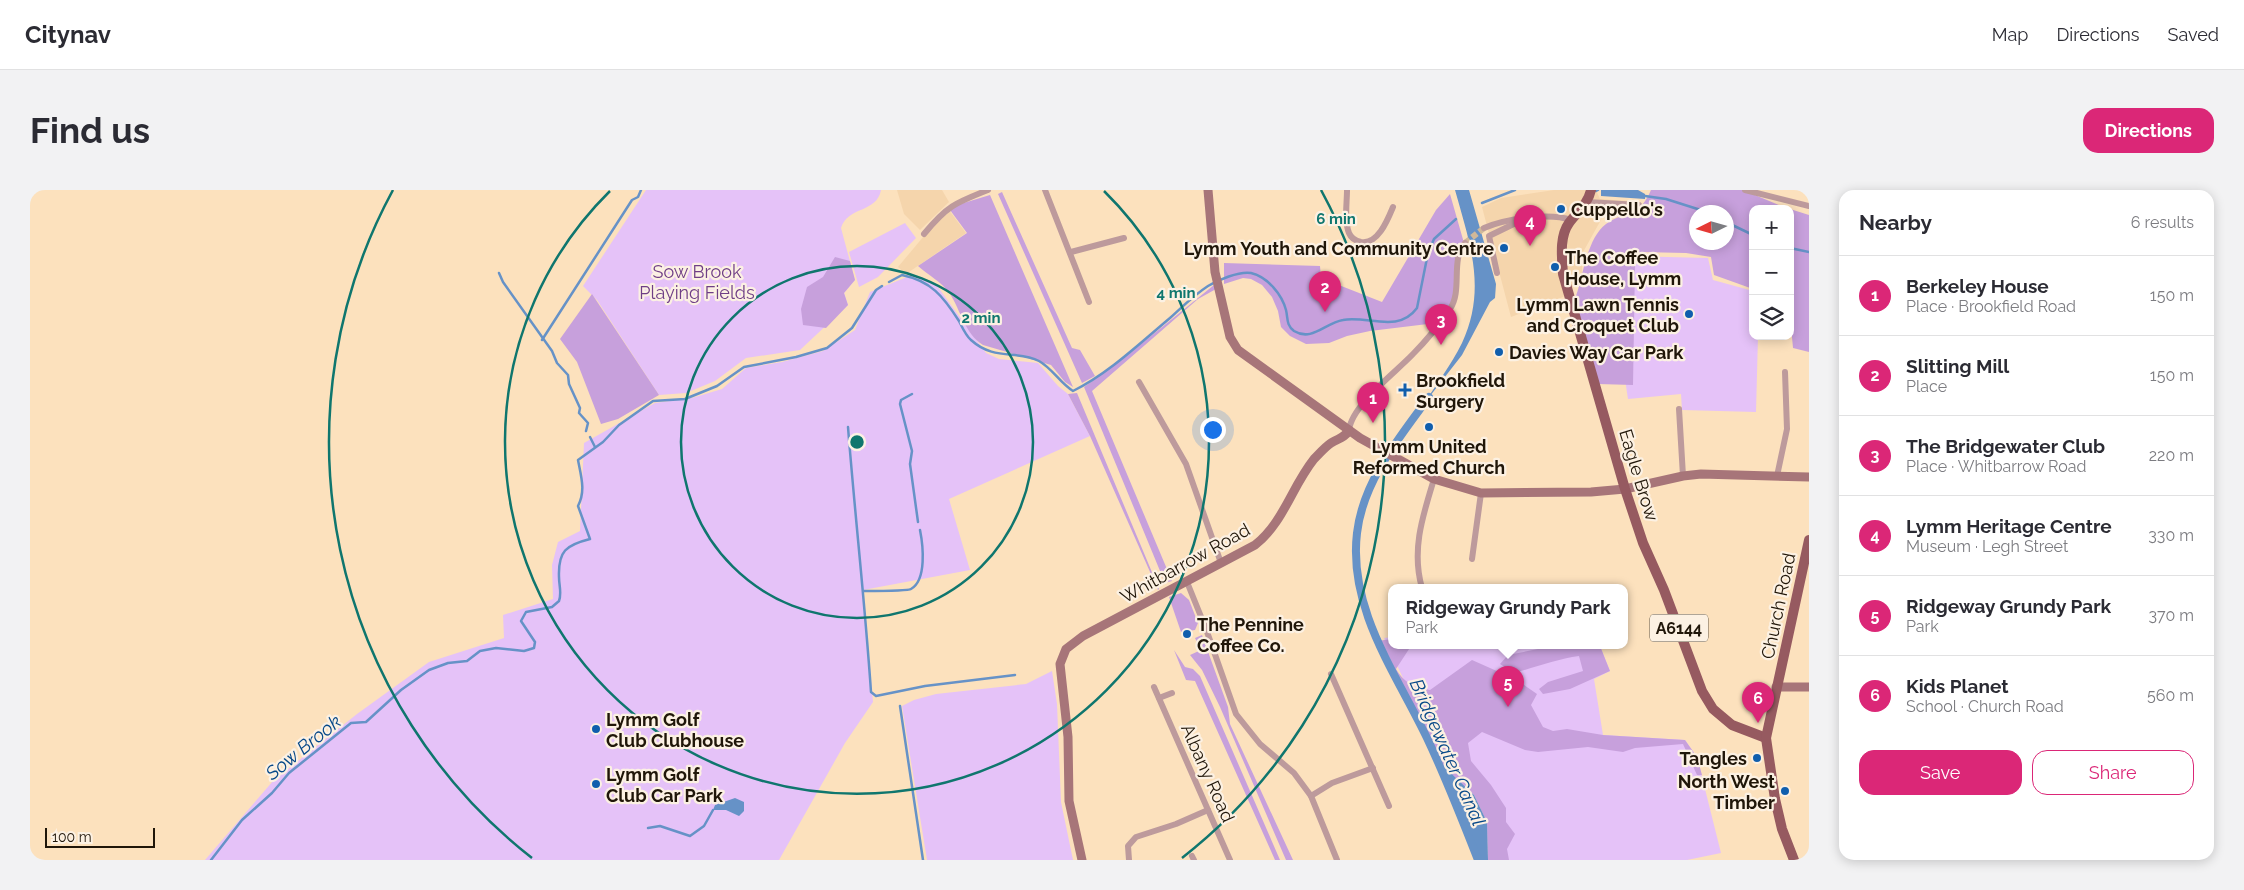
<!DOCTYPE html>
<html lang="en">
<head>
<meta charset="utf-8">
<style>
  :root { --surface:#fff; --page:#f2f2f3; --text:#2b2b33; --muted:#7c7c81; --line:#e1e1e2; --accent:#db2777 }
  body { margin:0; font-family:Raleway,sans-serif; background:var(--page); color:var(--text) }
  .controls { position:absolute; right:15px; top:15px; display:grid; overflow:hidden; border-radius:10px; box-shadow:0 2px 12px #0003 }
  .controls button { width:45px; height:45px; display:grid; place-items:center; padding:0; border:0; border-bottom:1px solid var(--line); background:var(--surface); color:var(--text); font:25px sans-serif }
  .compass { position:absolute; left:1659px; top:15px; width:45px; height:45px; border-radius:50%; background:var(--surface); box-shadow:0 2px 12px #0003; rotate:265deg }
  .scale { position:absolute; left:15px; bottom:12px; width:110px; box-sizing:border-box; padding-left:5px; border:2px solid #201609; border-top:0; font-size:14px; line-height:18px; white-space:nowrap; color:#201609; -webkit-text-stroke:4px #fcf1e3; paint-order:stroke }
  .you { position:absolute; left:1182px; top:239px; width:18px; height:18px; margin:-12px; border:4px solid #fff; border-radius:50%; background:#1a73e8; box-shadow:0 0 0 8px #1a73e833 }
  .badge { display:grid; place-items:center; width:32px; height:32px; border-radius:50%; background:var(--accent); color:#fff; font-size:16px; font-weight:700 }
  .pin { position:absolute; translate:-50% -41px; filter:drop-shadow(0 1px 2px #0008) }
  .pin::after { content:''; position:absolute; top:26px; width:18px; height:15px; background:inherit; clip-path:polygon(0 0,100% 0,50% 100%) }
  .popup { position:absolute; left:1358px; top:394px; width:240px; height:65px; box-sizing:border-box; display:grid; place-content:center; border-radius:10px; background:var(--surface); filter:drop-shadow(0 1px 4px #0005); font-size:16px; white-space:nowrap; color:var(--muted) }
  .popup b { font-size:19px; color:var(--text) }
  .popup::after { content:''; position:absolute; left:50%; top:100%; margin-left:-10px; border:10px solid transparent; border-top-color:var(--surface) }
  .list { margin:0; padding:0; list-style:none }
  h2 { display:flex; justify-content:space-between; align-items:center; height:65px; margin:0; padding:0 20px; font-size:21px }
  h2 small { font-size:16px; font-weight:400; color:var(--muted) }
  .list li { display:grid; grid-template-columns:32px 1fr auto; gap:15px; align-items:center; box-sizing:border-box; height:80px; padding:0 20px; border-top:1px solid var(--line) }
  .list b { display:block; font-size:19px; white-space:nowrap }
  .list p { margin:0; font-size:16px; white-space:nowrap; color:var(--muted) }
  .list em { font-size:16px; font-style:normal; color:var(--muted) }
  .actions { display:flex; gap:10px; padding:15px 20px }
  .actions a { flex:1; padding:11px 0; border:1px solid var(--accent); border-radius:15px; text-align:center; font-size:18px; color:var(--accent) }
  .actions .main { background:var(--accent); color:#fff }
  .icon { flex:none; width:28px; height:28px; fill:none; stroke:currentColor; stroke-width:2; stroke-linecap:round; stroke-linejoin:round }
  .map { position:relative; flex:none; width:1779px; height:670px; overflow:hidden; border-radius:15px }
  header { display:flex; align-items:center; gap:30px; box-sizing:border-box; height:70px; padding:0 25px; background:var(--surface); border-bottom:1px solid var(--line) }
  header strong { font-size:24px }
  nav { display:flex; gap:28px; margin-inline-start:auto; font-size:18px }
  .intro { display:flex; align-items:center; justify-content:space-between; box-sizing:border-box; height:120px; padding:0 30px }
  h1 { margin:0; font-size:35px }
  .button { padding:12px 22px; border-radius:15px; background:var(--accent); color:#fff; font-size:18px; font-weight:700 }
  main { display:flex; gap:30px; padding:0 30px }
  aside { flex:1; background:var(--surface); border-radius:15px; box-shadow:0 2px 12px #0003 }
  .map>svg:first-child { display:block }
  .built { fill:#f5d5ac }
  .green { fill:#e5c2f8 }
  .forest { fill:#c7a0dc; fill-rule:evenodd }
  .water { fill:#6692c7 }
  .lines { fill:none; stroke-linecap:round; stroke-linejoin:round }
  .stream { stroke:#6692c7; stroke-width:2.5 }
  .canal { stroke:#6692c7; stroke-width:8 }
  .street-tunnel { stroke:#d0b899; stroke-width:6; stroke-dasharray:6 3; stroke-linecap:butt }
  .street { stroke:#bd9a9c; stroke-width:6 }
  .secondary { stroke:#a77579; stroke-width:9 }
  .primary { stroke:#965a60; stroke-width:10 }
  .ring { fill:none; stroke:#0f766e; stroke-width:2.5 }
  .poi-dot { fill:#105ead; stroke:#fcf1e3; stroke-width:2 }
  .labels { text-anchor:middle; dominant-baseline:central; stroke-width:4.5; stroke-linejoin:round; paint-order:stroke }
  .shield { fill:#fcf1e3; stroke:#62584a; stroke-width:1 }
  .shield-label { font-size:16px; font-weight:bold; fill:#201609 }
  .poi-label { font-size:18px; font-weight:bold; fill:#201609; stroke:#fcf1e3; text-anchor:start }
  .park-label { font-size:18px; fill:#6f3e86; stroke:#fcf1e3 }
  .street-label { font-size:18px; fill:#201609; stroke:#fcf1e3 }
  .water-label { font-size:19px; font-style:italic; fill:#064888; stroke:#fcf1e3 }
  .centre { fill:#0f766e; stroke:#fcf1e3; stroke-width:2.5 }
  .ring-label { font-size:15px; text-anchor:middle; font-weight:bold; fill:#0f766e; stroke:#fcf1e3; stroke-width:4.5; stroke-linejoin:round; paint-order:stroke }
</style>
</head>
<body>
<header>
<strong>Citynav</strong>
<nav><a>Map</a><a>Directions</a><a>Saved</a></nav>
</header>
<div class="intro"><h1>Find us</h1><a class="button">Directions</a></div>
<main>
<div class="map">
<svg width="1779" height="670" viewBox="0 0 1779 670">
  <rect width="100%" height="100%" fill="#fce1bd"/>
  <g class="built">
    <polygon points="867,0 912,0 919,12 890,40 874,24"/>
    <polygon points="1524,0 1566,0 1570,9 1597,11 1597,29 1572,28 1552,64 1552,88 1533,107 1481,127 1452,17 1471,8"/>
    <polygon points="919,20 936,43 876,84 868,77 909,28"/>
  </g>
  <g class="green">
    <path d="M616,0H851C847,23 818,16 811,38L825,90L814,103L818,115L770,160L716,168L685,191L656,203L629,205L567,110L553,96Z"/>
    <polygon points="875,33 886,48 848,87 829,97 819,62"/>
    <polygon points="1596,66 1678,68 1683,90 1723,101 1723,146 1728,146 1726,222 1652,220 1651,204 1598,209 1596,196"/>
    <polygon points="882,85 905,93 956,163 969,169 1008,173 1028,196 1038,204 1060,246 919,309 940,380 833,400 843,512 815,553 749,670 175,670 243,591 327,524 399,472 474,448 473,425 523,409 522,375 528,352 550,341 554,253 625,213 662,208 692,199 716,178 752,172 793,161 825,140 840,102"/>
    <polygon points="1362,447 1362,456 1570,456 1580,481 1564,489 1573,545 1655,550 1667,567 1691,663 1657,670 1458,670 1457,632 1444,605 1417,581 1354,448"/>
    <polygon points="1022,481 1027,514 1031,612 1043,670 897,670 872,516 884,510 906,504 996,494"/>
  </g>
  <g class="forest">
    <path d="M1621,0H1713L1758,19H1723V99L1684,85L1681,67L1656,63L1610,62L1605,75L1603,195L1568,194L1544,112C1553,89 1556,49 1576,34C1595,20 1608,30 1621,0ZM1666,22H1696V52H1666Z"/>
    <polygon points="972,2 1042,158 1050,160 1065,186 1052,193 968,4"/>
    <polygon points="1420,4 1434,53 1431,56 1427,96 1418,120 1406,133 1340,141 1317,146 1299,153 1276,154 1260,146 1251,137 1248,121 1242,107 1232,95 1221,89 1213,88 1194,94 1194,73 1290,76 1291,88 1352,112 1406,20"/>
    <path d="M960,5L1043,197L1035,192L1021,175L953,155C935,144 931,121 920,104C911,91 899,86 888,76L937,43L920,20L927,15Z"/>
    <polygon points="1760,19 1779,25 1779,162 1763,158 1760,125"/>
    <polygon points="805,67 820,71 825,90 814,103 818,115 796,138 773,135 771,119 777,97 793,87"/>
    <polygon points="1184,95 1186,99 1168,109 1062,201 1142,391 1135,393 1054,197 1095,167"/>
    <polygon points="562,104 629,205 588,229 571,234 547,172 530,149"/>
    <polygon points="1047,203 1129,399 1128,400 1060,246 1038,204"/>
    <polygon points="1151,403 1159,410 1168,433 1165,440 1151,442 1139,407"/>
    <polygon points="1172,445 1198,517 1200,534 1263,670 1256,670 1190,517 1172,480 1160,465 1171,460 1165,448"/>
    <path d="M1362,449V456H1381L1366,479C1374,493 1384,497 1400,500L1442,470L1487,490L1507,504L1501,515L1513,537L1523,541L1537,539L1573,545L1655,550L1667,567L1672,585H1667L1653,554L1605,558L1593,562L1558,557L1508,562L1495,560L1452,542L1438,553L1441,571L1461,595L1476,618V632L1485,644L1477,659L1479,670H1458L1457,632L1444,605L1405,568L1347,451Z"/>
    <path d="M1523,456H1570L1580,481L1540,499L1513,504L1509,499L1518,492L1553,481L1549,466C1527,469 1506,477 1484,483L1470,474L1478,465Z"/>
    <polygon points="1144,460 1155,477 1163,479 1170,486 1250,670 1245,670 1165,491 1156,490"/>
  </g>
  <g class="water">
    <path d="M1425,0H1439L1466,94L1465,108L1460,112L1432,165L1393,215C1406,195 1421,175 1432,153C1457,99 1440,54 1425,0Z"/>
    <polygon points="1571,0 1608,0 1615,4 1615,9 1571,6"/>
    <polygon points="1405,568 1444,605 1457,632 1458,670 1448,670"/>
    <polygon points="705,608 714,612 714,621 709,626 696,620 683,620 685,615"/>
  </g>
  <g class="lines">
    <g class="stream">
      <polyline points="1566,1 1568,0"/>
      <polyline points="1615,6 1636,9 1677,22"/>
      <polyline points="1452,13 1485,0"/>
      <polyline points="1696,32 1723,45"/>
      <polyline points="1760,58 1779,62"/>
      <polyline points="469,83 473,92 522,161 527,173 538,185 539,194 550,218 549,223 558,233 556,241"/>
      <path d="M859,92L872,85C901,91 913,106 929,131C932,137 936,146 941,150C964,171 987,160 1009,171C1023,179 1030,193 1043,201C1079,183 1109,154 1140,128C1152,117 1164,105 1178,96C1188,90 1209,81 1221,83C1238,87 1252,105 1256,120C1258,128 1256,135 1264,141C1282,152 1295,133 1313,130C1337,125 1368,144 1387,118L1398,63L1404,49L1426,29"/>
      <polyline points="512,150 602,10 608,7 611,0"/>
      <polyline points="882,204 871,210 870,214 882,261 880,274 888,332"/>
      <path d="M818,237C825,326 835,413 841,502L846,506L895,496L985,485"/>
      <polyline points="560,247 565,257"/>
      <path d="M834,401C841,401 878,401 881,399C897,390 893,355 890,340"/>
      <polyline points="870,516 893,670"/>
      <polyline points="618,638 630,636 660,646 674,636 683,620"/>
      <path d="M181,670L212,630L242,603L259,583L321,533L336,532L371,500L399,480L418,473L437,471L450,461L466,458L494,461L504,458L505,452L491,431L496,422L522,417L529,411C532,403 529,396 529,387C528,361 536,355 560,349L548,316C556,301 551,286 548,270L573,252L589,235L623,211L655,209L687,196L714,177L766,167L797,158L822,138L846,100L852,96"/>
    </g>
    <path class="canal" d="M1399,207C1369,248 1333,291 1327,343C1318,419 1366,483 1397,548C1416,588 1432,629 1448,670"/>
    <polyline class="street-tunnel" points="1435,53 1454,38"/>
    <g class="street">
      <polyline points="1015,0 1059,112"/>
      <path d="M1317,0C1317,13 1314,31 1319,43C1321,48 1326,51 1331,52C1348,55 1358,29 1363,17"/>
      <polyline points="1715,0 1779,16"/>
      <polyline points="1557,12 1609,15"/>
      <path d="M1454,38C1475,29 1519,22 1541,30"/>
      <path d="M894,44C917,16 925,13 958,0"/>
      <polyline points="1041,62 1094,48"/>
      <polyline points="1467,83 1459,46 1492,30"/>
      <polyline points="1109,192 1156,274 1191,373"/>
      <polyline points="1649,219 1653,286"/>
      <path d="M1319,240C1322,215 1365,183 1383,164C1396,151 1409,135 1420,119C1433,100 1420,70 1435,53"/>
      <polyline points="1747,286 1757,239 1755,182"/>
      <polyline points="1442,369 1451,303"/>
      <polyline points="1157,392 1176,439 1206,524 1230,554 1264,583 1281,606 1307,670"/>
      <path d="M1392,398C1381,360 1393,325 1404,289"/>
      <polyline points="1301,484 1359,616"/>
      <polyline points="1124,497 1200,670"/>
      <polyline points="1129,508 1142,503"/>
      <polyline points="1281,606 1302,593 1343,578"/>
      <polyline points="1162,666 1164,670"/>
      <polyline points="1099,670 1098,656 1106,647 1146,634 1178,620"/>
    </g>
    <g class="secondary">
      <polyline points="1178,0 1185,82 1200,147 1208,160 1330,248 1404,289 1451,303 1561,302 1595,299 1653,286 1671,284 1779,287"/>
      <polyline points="1746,497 1779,497"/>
      <path d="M1052,670L1039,611L1038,547L1030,474L1036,459L1053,446L1225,355C1254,332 1261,298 1284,269C1289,264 1295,257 1301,253C1308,248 1314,249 1319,240"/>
    </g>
    <g class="primary">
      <path d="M1561,0C1558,14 1547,22 1539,33C1529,47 1532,68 1533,84L1595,299L1613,353L1634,400L1672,501L1683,519L1702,535L1736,548"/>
      <polyline points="1764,670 1752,639 1745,609 1736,548 1779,350"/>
    </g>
  </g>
  <g class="ring">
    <circle cx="827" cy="252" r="176"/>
    <path d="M1074 1A352 352 0 1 1 580 1"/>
    <path d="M502 668A528 528 0 0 1 363 0M1291 0A528 528 0 0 1 1152 668"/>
  </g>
  <g class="poi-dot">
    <circle cx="1531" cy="19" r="5"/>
    <circle cx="1474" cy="58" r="5"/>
    <circle cx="1525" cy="77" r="5"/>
    <circle cx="1659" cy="124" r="5"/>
    <circle cx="1469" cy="162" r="5"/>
    <path d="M1372.5 192.5h5v5h5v5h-5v5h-5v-5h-5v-5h5z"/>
    <circle cx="1399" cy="237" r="5"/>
    <circle cx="1157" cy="444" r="5"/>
    <circle cx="566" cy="539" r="5"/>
    <circle cx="1727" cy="568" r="5"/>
    <circle cx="566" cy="594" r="5"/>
    <circle cx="1755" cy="601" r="5"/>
  </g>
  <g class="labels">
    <rect class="shield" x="1620" y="424.5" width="58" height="27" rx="4"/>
    <g class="shield-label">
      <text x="1649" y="438">A6144</text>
    </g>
    <g class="poi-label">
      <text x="1541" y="19">Cuppello's</text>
      <text x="1464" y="58" text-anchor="end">Lymm Youth and Community Centre</text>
      <text x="1535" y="67">The Coffee<tspan x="1535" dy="21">House, Lymm</tspan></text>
      <text x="1649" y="114" text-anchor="end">Lymm Lawn Tennis<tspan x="1649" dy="21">and Croquet Club</tspan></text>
      <text x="1479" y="162">Davies Way Car Park</text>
      <text x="1386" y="190">Brookfield<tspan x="1386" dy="21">Surgery</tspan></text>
      <text x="1399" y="256" text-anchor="middle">Lymm United<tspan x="1399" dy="21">Reformed Church</tspan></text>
      <text x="1167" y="434">The Pennine<tspan x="1167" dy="21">Coffee Co.</tspan></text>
      <text x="576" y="529">Lymm Golf<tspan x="576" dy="21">Club Clubhouse</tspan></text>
      <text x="1717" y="568" text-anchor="end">Tangles</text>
      <text x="576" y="584">Lymm Golf<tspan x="576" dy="21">Club Car Park</tspan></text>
      <text x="1745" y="591" text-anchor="end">North West<tspan x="1745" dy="21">Timber</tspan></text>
    </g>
    <g class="park-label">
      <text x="667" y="81">Sow Brook<tspan x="667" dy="21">Playing Fields</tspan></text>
    </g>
    <g class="street-label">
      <text transform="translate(1609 285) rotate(73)">Eagle Brow</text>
      <text transform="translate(1155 373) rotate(-29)">Whitbarrow Road</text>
      <text transform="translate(1748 416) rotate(-78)">Church Road</text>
      <text transform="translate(1178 583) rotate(66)">Albany Road</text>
    </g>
    <g class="water-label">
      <text transform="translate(273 557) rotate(-39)">Sow Brook</text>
      <text transform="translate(1418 562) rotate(66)">Bridgewater Canal</text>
    </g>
  </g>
  <circle cx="827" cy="252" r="8" class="centre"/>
  <g class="ring-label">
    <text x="1306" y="34">6 min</text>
    <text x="1146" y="108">4 min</text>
    <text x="951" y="133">2 min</text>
  </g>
</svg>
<div class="controls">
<button>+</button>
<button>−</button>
<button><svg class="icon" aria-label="layers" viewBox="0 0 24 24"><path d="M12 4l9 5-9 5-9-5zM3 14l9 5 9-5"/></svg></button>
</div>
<svg class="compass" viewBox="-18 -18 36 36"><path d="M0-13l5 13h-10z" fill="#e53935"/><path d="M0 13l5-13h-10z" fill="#7c7c81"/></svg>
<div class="scale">100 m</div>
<div class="you"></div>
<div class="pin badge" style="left:1343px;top:233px">1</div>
<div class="pin badge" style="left:1295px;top:122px">2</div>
<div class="pin badge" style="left:1411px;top:155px">3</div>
<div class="pin badge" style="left:1500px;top:56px">4</div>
<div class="pin badge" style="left:1478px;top:517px">5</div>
<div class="popup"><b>Ridgeway Grundy Park</b>Park</div>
<div class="pin badge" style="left:1728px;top:533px">6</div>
</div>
<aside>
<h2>Nearby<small>6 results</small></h2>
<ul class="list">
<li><span class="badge">1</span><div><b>Berkeley House</b><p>Place · Brookfield Road</p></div><em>150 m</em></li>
<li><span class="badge">2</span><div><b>Slitting Mill</b><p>Place</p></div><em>150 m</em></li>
<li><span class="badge">3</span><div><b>The Bridgewater Club</b><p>Place · Whitbarrow Road</p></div><em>220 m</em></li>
<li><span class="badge">4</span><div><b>Lymm Heritage Centre</b><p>Museum · Legh Street</p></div><em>330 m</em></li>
<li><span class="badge">5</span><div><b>Ridgeway Grundy Park</b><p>Park</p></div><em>370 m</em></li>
<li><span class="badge">6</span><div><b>Kids Planet</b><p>School · Church Road</p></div><em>560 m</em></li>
</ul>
<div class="actions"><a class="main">Save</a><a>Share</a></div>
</aside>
</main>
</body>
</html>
